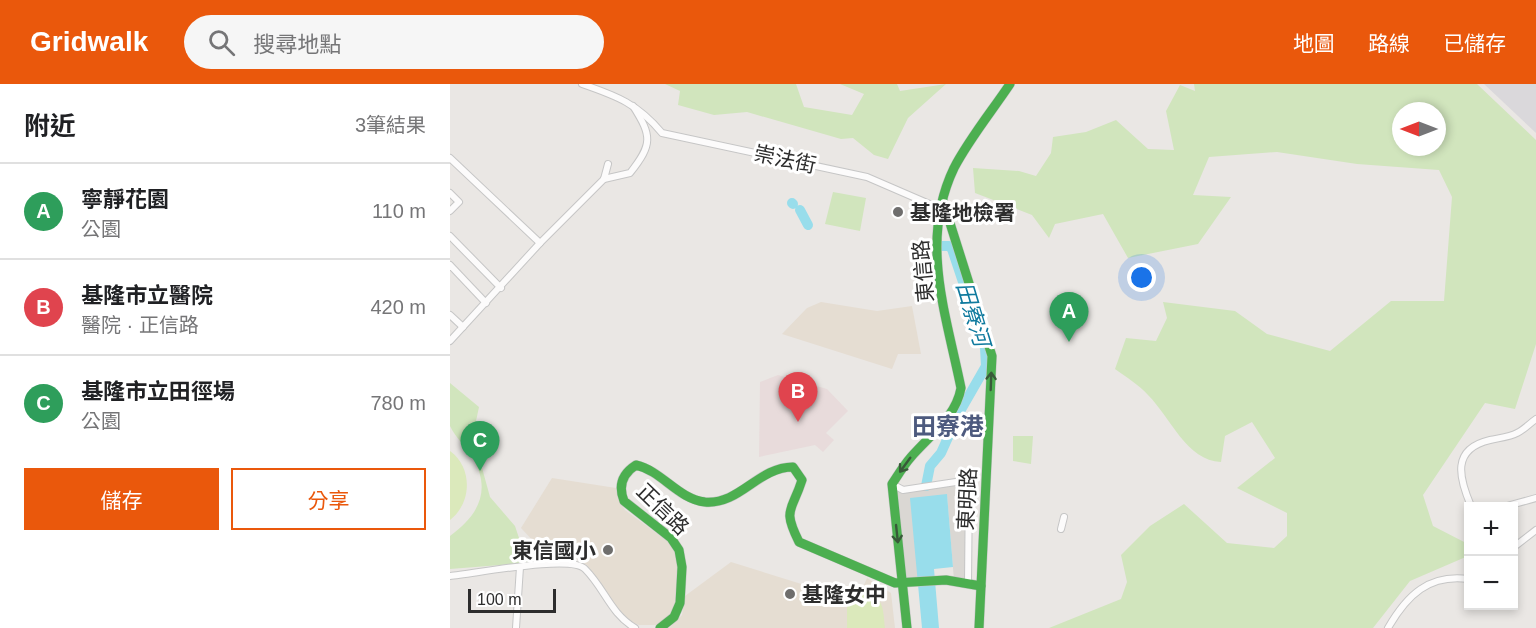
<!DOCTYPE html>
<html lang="zh-TW">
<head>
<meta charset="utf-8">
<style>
  :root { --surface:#fff; --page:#f6f6f6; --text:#202124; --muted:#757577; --line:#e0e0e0; --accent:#ea580c }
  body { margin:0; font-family:Helvetica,"Noto Sans TC",sans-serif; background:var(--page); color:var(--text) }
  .controls { position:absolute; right:18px; bottom:18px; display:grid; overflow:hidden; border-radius:0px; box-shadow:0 3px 9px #0003 }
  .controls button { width:54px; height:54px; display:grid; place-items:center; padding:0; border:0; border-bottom:2px solid var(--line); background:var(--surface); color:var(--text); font:30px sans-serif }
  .compass { position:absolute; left:942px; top:18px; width:54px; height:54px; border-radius:50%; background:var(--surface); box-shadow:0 3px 9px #0003; rotate:270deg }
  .scale { position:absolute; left:18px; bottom:15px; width:88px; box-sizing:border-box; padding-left:6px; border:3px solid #2d2d2d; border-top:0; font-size:16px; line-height:21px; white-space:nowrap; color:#2d2d2d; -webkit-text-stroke:4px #fff; paint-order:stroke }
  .you { position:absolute; left:692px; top:194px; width:21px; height:21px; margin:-15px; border:4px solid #fff; border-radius:50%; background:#1a73e8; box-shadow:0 0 0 9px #1a73e833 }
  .badge { display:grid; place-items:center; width:39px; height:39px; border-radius:50%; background:var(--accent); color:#fff; font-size:20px; font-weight:700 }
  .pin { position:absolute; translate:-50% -50px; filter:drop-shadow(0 2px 3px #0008) }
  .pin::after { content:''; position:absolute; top:32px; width:21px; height:18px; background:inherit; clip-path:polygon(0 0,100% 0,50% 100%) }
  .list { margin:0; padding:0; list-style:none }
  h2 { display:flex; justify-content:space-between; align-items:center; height:78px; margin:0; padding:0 24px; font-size:26px }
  h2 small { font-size:20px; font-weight:400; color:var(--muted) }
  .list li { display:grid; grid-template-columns:39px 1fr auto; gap:18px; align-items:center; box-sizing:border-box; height:96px; padding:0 24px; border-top:2px solid var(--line) }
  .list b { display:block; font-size:22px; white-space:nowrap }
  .list p { margin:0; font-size:20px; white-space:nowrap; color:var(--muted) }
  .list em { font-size:20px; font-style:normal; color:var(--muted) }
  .actions { display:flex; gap:12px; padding:18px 24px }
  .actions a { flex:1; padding:14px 0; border:2px solid var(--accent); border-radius:0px; text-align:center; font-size:21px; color:var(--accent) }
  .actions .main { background:var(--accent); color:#fff }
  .icon { flex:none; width:33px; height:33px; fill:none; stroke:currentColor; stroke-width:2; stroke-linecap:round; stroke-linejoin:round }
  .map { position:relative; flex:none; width:1086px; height:544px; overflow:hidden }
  header { display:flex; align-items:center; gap:36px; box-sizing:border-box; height:84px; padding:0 30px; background:var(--accent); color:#fff }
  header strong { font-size:28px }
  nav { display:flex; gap:33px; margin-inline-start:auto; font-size:21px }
  .search { width:420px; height:54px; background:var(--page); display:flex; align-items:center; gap:15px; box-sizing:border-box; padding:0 21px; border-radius:33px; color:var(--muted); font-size:22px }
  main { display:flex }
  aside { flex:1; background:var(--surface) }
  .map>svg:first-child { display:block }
  .industrial { fill:#dad8db }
  .education { fill:#e5ddd2 }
  .medical { fill:#e8dbdb }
  .green { fill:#d1e5bd; fill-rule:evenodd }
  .pitch { fill:#dbe9bb }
  .plaza { fill:#dad7d3 }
  .water { fill:#98ddeb }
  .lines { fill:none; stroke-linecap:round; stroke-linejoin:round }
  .river { stroke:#98ddeb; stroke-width:10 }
  .street-casing { stroke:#c6c6c6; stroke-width:8 }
  .fast-casing { stroke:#c6c6c6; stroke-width:10 }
  .street { stroke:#fcfbfb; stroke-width:6 }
  .fast { stroke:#4caf50; stroke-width:9 }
  .oneway { stroke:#385a39 }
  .poi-dot { fill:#6f6e6d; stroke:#fff; stroke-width:2 }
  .labels { text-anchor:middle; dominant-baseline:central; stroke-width:6; stroke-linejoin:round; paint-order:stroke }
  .street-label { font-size:21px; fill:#2d2d2d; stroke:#fff }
  .poi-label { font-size:21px; font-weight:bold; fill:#2d2d2d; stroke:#fff; text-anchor:start }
  .water-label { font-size:22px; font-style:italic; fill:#0f7a9e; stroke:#fff }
  .quarter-label { font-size:24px; font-weight:bold; fill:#4d5a7e; stroke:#fff }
</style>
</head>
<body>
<header>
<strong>Gridwalk</strong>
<div class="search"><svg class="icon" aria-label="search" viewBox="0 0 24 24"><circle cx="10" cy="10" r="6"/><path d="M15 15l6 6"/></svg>搜尋地點</div>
<nav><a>地圖</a><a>路線</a><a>已儲存</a></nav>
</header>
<main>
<aside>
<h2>附近<small>3筆結果</small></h2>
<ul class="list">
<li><span class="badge" style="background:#2e9e5b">A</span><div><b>寧靜花園</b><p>公園</p></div><em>110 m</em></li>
<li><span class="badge" style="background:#e0444e">B</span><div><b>基隆市立醫院</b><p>醫院 · 正信路</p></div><em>420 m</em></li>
<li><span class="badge" style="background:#2e9e5b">C</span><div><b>基隆市立田徑場</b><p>公園</p></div><em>780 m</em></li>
</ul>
<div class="actions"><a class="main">儲存</a><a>分享</a></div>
</aside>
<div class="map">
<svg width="1086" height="544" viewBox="0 0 1086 544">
  <rect width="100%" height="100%" fill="#eae7e4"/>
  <polygon class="industrial" points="1034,0 1086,0 1086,49"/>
  <g class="education">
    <polygon points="371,218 427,227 462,222 471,270 448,270 442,285 332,250 357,224"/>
    <polygon points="102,394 166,404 168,415 175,426 221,460 228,472 225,519 221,530 207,541 189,541 173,534 137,481 123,473 101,476 71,444"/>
    <polygon points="281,478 361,503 414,501 417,494 441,509 445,544 219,544 232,531 235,512"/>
  </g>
  <polygon class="medical" points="328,291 377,305 398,327 376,349 384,356 373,368 365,361 309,373 310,298"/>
  <g class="green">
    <polygon points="215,0 346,0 354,23 402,31 414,10 390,0 447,0 450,7 496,0 458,34 438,75 424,71 403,54 391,55 297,28 264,31 228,21 230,7"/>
    <path d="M744,0H1027L1086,56V260L1065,325L1035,319L973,411L983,442L1018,460V472L960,497L923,544H599L671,515L677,498L671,471L700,442L734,420L777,459L824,464L837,452V429L787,404L825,374L802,338L775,352L771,378C737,377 720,333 698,311C689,301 676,293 665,285L676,254L706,257L717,234L713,218L785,227L817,250L880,267L941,217H994L1002,113L989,86L907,80L827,68L759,73L743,111L781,113L748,160L678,174L653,130L605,140L599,154L582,131L525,109L523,84L569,87L586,92L601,69L603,53L636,48L666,36L698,65L724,66L716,27L730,1L745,7ZM951,27H987V63H951Z"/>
    <polygon points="383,108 416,114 410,147 375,140"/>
    <path d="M0,299L29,323L23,351L40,413L65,442L70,457L92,470L88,478L0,485V452C26,433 42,409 24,376C18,365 5,353 0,342C0,335 0,308 0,299Z"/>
    <polygon points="563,352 583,352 581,380 563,377"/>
  </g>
  <g class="pitch">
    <path d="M0,367C23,384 22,419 0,436Z"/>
    <path d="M415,510C435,512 433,528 435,544H397V520L406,512Z"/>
  </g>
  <polygon class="plaza" points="519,398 519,411 504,412 507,438 518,439 518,500 504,496 497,411 468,496 453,499 443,408"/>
  <polygon class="water" points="497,410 503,483 484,485 489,544 472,544 460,414"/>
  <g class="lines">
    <g class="river">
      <polyline points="342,119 343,120"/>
      <polyline points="350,126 358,141"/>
      <polyline points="476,402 480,382 491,369 509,329 536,282 535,264 502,165 499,162 490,162"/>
    </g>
    <g class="street-casing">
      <g id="street">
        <path d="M132,0C167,12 188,20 212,49L417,93L491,125"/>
        <polyline points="0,74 90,159"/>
        <path d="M154,95L180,89C203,60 202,52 183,22"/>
        <polyline points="0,109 9,118 0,127"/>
        <polyline points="0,152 51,204"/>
        <polyline points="0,181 36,219"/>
        <polyline points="0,231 13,243"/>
        <polyline points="0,257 90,159 154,95 158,80"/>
        <polyline points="489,344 504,348 539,349"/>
        <polyline points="442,400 453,406 519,396 518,500"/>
        <path d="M1021,422C1009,394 1001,365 1040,356C1048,354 1060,353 1067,349C1074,346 1080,339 1086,335"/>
        <polyline points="1057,422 1086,414"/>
        <polyline points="611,445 614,433"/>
        <polyline points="1064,463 1086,446"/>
        <path d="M0,492C24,490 121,470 135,485C155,505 160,529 185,544"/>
        <polyline points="66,544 70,483"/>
        <path d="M938,544C957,511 979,490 1018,495"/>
      </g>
    </g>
    <g class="fast-casing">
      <g id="fast">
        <polyline points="493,117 542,272 529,544"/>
        <path d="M210,544L224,533L230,519L232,483L229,466L221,454L174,417C168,402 172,390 186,381C212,387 228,415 255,418C290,421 308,383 343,383L352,396C342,428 332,424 349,458L445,499L496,496L531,502"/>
        <path d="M457,544L442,400C448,391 454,381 461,373C480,351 506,333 511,304C496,229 469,157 504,84C519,55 542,27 560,0"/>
      </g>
    </g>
    <use href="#street" class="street"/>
    <use href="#fast" class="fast"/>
  </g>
  <defs><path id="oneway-shaft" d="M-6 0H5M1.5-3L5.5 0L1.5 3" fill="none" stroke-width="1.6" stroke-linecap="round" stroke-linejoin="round" transform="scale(1.5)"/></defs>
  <g class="oneway">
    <use href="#oneway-shaft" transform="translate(541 297) rotate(-88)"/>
    <use href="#oneway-shaft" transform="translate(455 381) rotate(126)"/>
    <use href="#oneway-shaft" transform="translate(447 450) rotate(84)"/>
  </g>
  <g class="poi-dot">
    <circle cx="448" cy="128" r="6"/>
    <circle cx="158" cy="466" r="6"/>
    <circle cx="340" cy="510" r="6"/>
  </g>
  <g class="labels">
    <g class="street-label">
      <text transform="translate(335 75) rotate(12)">崇法街</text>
      <text transform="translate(473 187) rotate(-95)">東信路</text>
      <text transform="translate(517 415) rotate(-87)">東明路</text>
      <text transform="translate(213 425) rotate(44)">正信路</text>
    </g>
    <g class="poi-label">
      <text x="460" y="128">基隆地檢署</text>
      <text x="146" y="466" text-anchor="end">東信國小</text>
      <text x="352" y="510">基隆女中</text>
    </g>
    <g class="water-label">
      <text transform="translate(523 230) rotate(73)">田寮河</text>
    </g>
    <g class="quarter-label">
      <text x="498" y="342">田寮港</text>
    </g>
  </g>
</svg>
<div class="controls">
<button>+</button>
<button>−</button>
</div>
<svg class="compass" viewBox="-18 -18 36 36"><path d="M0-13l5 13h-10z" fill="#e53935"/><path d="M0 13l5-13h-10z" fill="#757577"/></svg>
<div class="scale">100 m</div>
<div class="you"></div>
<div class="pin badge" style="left:619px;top:258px;background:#2e9e5b">A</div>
<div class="pin badge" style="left:348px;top:338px;background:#e0444e">B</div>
<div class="pin badge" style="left:30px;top:387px;background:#2e9e5b">C</div>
</div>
</main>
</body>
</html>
